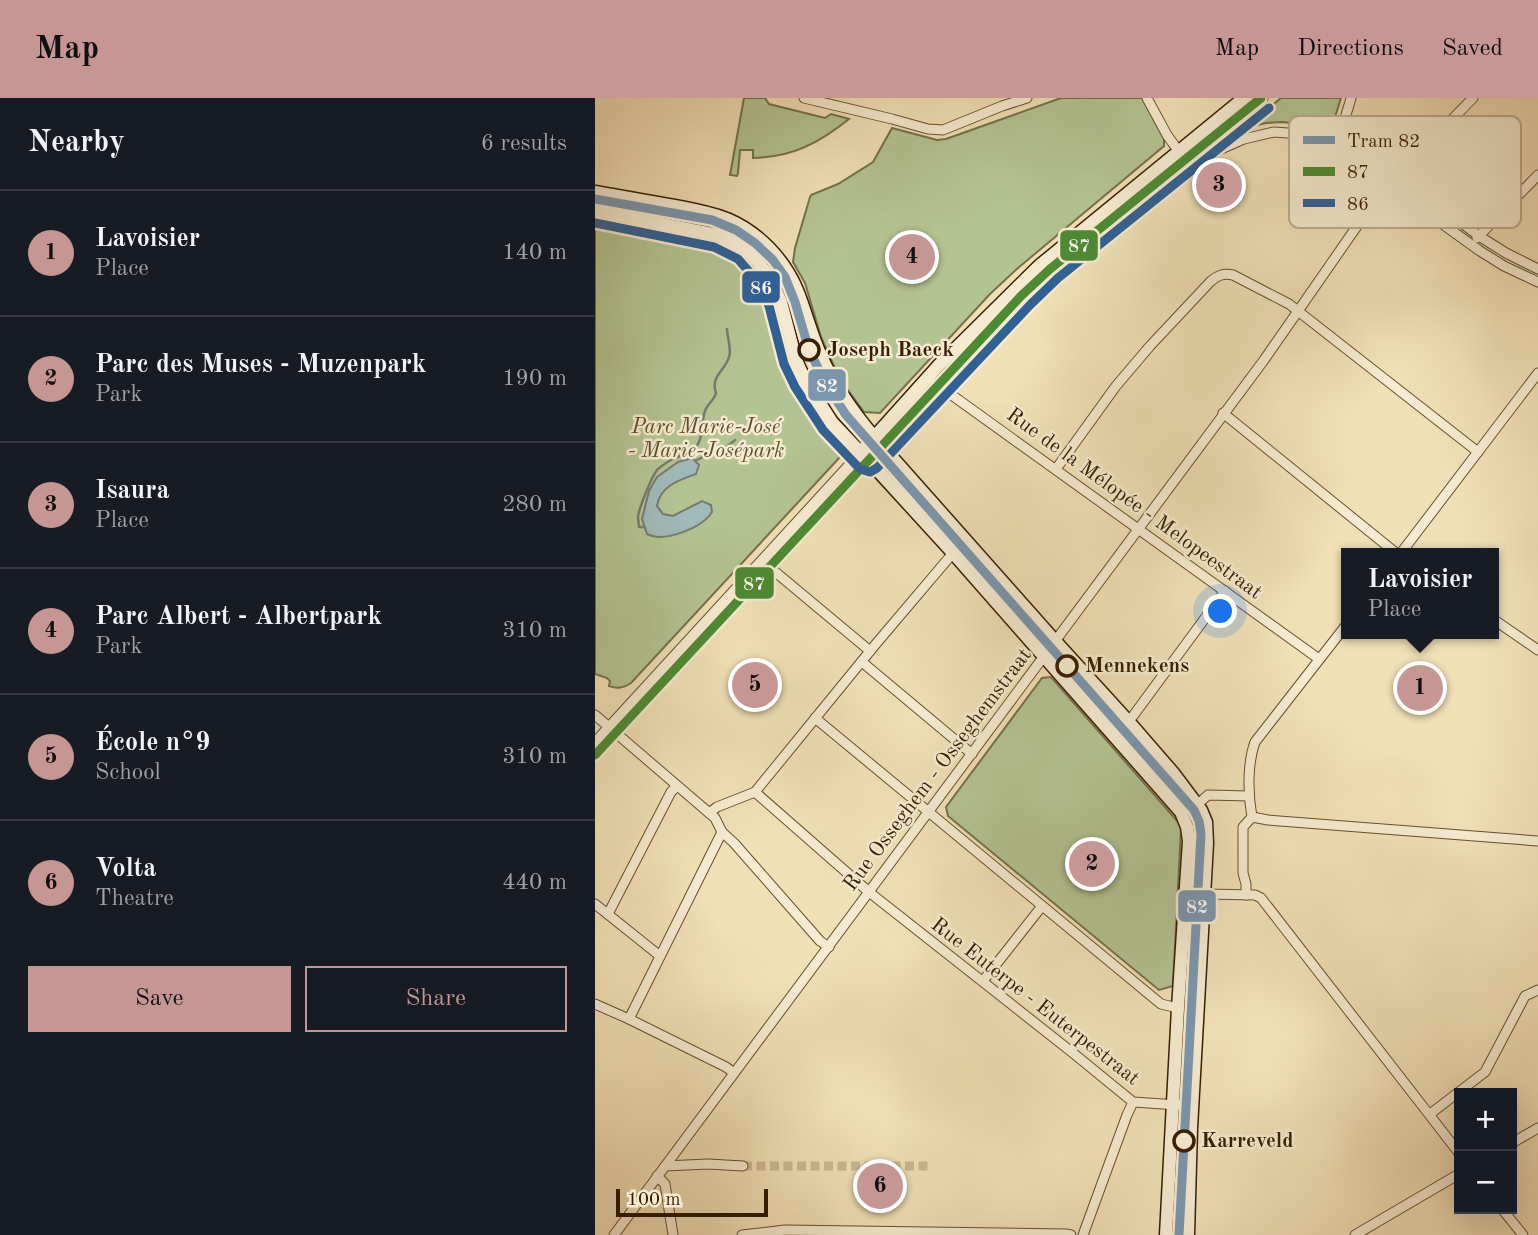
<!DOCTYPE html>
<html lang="en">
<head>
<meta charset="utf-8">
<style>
  :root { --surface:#171b24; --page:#20242c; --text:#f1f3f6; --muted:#9ea1a6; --line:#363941; --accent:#c59692 }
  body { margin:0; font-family:"Old Standard TT",serif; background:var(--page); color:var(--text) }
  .controls { position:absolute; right:21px; bottom:21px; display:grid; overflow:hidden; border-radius:0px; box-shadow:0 7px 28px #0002 }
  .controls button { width:63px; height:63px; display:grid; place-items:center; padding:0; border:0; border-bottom:2px solid var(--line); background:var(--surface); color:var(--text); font:35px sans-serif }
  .scale { position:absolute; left:21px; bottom:18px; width:152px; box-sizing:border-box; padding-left:7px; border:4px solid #391d01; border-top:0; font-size:19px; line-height:24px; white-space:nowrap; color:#391d01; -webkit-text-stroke:5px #f6ead0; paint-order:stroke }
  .you { position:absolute; left:626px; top:514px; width:24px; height:24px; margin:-18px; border:5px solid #fff; border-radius:50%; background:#1a73e8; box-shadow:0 0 0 10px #1a73e833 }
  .badge { display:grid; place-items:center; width:46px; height:46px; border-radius:50%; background:var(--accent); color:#111; font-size:23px; font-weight:700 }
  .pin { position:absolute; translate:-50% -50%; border:4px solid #fff; box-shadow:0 2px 7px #0006 }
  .popup { position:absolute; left:746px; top:450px; width:158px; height:91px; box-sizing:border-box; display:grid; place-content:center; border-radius:0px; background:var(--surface); filter:drop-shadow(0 2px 5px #0005); font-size:23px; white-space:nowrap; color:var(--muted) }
  .popup b { font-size:26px; color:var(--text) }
  .popup::after { content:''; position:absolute; left:50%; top:100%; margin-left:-14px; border:14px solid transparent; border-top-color:var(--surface) }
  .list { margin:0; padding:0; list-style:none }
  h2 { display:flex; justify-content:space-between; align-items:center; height:91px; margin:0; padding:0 28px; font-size:30px }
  h2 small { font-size:23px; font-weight:400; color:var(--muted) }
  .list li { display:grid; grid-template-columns:46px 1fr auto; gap:21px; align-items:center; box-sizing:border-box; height:126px; padding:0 28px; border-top:2px solid var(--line) }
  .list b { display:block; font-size:26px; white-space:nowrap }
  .list p { margin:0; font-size:23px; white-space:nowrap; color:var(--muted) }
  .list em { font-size:23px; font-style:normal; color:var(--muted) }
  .actions { display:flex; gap:14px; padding:21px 28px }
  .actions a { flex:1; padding:16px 0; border:2px solid var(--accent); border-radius:0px; text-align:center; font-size:24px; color:var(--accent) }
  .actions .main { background:var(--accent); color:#111 }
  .map { position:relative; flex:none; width:943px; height:1137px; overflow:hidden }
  header { display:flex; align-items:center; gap:42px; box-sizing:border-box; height:98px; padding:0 35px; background:var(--accent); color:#111 }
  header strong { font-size:33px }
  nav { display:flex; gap:38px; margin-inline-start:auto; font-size:24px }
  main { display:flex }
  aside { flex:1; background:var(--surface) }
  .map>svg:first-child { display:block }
  .green { fill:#b4c392; stroke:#76704a; stroke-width:2 }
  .water { fill:#9fbab9; stroke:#767b6f; stroke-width:2 }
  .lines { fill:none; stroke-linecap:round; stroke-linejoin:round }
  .stream { stroke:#767b6f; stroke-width:2.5 }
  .street-tunnel { stroke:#ccb892; stroke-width:9; stroke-dasharray:9 4.5; stroke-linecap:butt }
  .street-casing { stroke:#674e2e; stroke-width:11 }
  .secondary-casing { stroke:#391d01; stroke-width:15 }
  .street { stroke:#f6ead0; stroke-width:9 }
  .secondary { stroke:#f6ead0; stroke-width:12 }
  .bus-1-casing { stroke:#f6ead0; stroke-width:14 }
  .bus-2-casing { stroke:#f6ead0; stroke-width:14 }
  .bus-1 { stroke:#4c8b33; stroke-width:9 }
  .bus-2 { stroke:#306196; stroke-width:9 }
  .tram-1-casing { stroke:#f6ead0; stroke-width:14 }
  .tram-1 { stroke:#7b96ae; stroke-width:9 }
  .stop-dot { fill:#f6ead0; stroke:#391d01; stroke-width:3.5 }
  .labels { text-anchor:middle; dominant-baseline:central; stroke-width:5; stroke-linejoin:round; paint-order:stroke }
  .stop-label { font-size:21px; font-weight:bold; fill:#391d01; stroke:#f6ead0; text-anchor:start }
  .park-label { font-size:21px; font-style:italic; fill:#5e4f2c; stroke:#f6ead0 }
  .street-label { font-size:21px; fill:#391d01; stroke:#f6ead0 }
  .key { fill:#f6ead0; stroke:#bdac92; stroke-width:2 }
  .key-label { font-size:19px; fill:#391d01 }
  .line-badge { stroke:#f6ead0; stroke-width:2.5 }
  .badge-label { font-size:19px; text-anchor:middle; font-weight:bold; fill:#fff }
</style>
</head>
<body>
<header>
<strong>Map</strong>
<nav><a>Map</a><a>Directions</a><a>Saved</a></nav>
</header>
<main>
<aside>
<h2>Nearby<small>6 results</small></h2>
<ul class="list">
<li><span class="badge">1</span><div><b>Lavoisier</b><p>Place</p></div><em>140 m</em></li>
<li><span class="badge">2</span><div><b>Parc des Muses - Muzenpark</b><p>Park</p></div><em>190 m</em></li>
<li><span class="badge">3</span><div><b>Isaura</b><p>Place</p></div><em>280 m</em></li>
<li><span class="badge">4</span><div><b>Parc Albert - Albertpark</b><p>Park</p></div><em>310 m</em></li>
<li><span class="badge">5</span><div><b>École n°9</b><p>School</p></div><em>310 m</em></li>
<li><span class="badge">6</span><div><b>Volta</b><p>Theatre</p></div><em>440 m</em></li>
</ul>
<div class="actions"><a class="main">Save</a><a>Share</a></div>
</aside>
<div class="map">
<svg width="943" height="1137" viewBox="0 0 943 1137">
  <rect width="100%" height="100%" fill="#f1dfb6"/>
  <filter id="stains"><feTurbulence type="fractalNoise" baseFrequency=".00286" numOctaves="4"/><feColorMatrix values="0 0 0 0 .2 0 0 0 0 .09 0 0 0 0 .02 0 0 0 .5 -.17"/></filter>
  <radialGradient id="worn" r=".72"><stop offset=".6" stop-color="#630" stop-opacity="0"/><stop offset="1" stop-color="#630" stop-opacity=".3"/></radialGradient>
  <g class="green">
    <path d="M149,0H170L174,6L230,20L236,16L254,21C224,45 198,59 158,60V52H145L143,75L142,78L135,77Z"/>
    <polygon points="466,0 547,0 569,41 569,48 423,170 395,196 285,315 269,314 250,288 238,266 226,239 210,185 198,164 200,150 215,99 216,97 243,86 278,64 297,30 342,42 351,41"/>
    <polygon points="686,0 746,0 740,19 732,29 687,24 671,25 650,30"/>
    <path d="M0,123L112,143L133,152L153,167L171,189L180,210L188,242L208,288L226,317L245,343V359L36,585C28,590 23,591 14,588L15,583L12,580L0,576Z"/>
    <polygon points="456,579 584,725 586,731 578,888 564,892 353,718 351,709 447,580"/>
  </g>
  <path class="water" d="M97,360L104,367L101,376C84,382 65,388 62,408L68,416L78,418L107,403L116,407L117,414C107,430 69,445 52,436L47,421L54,393L62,379L83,364Z"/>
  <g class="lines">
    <g class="stream">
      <polyline points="129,351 140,342"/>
      <polyline points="100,363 108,359 123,355"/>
      <path d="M49,429H44C44,426 43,422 43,418C45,408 56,380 62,372C66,368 71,365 76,362C83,358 95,356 100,350C109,341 106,324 110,313C112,306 119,303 121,295C115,278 130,273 134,259C137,251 132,239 132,231"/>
    </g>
    <polyline class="street-tunnel" points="148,1068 333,1068"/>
    <g class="street-casing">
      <g id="street">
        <polyline points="209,0 297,21 333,31 348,32 407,8 432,0"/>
        <polyline points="552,0 572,37 590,62 608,59 649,41 679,34 706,36 728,41 744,49 803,94 885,153 909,168 943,184"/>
        <path d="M756,0C752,17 744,26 755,41L884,138L911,155L943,171"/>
        <polyline points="728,41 738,38 748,26"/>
        <polyline points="882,140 943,77"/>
        <polyline points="340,285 724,561"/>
        <polyline points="628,315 801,455"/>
        <path d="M461,371L521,288L555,248L615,184C623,177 628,175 638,177L694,206L883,354"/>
        <polyline points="806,455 943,275"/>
        <polyline points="172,467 275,553"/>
        <polyline points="898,521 943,552"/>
        <polyline points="267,564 377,656"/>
        <polyline points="0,617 120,720 127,734 139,745 225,843 234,849"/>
        <polyline points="220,620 566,906 583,910"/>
        <polyline points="533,623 538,618 630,493"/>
        <polyline points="0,644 265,355"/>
        <polyline points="0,657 273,362"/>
        <polyline points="160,694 274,794 478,955 538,1004 598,1008"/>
        <polyline points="603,706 613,697 654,698"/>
        <polyline points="114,715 122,709 160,694 280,547 358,455"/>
        <polyline points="657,719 673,722 943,743"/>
        <polyline points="590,785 610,796 660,797 666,800 864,1055"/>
        <path d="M651,797V786L648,775V729L657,719C653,697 652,666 660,644L752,526"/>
        <polyline points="0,806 65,858"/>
        <polyline points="13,816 76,694 82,688"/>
        <polyline points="388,883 447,808"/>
        <polyline points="0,906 34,921 131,969 139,975"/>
        <polyline points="34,921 127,734"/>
        <polyline points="835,1016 890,974 930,898 943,892"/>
        <polyline points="917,1045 943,1030"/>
        <polyline points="70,1068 113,1066 148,1068"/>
        <polyline points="62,1078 70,1086 78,1137"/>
        <polyline points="907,1111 928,1137"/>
        <polyline points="19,1137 669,262 785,95 878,0"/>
        <polyline points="147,1137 190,1132 471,1136 476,1137"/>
        <polyline points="488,1137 532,1017 538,1004"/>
        <polyline points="760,1137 864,1076"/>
      </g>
    </g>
    <g class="secondary-casing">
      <g id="secondary">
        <path d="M0,94C28,99 57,104 85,109C101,112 116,115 132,121C163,134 189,161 202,192C211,214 216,237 226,258C239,288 258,314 279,339"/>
        <polyline points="0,113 123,137 150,151 162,163 175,179 186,204 201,262 210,282 237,324 284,374 358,455 586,714 592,729 594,743 583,910 571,1137"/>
        <polyline points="287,348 460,543 533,623 579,676 606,712 611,724 612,745 596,1030 593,1137"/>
        <polyline points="265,355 344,267 444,168 649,0"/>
        <polyline points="273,362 426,198 455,171 666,0"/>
      </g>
    </g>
    <use href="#street" class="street"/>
    <use href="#secondary" class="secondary"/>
    <g class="bus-1-casing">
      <polyline id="bus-1" points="0,657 426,198 455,171 666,0"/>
    </g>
    <g class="bus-2-casing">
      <polyline id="bus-2" points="0,125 119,149 143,161 164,185 174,208 189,266 200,289 228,332 265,371 275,374 282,370 435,207 463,180 674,10"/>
    </g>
    <use href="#bus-1" class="bus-1"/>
    <use href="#bus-2" class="bus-2"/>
    <g class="tram-1-casing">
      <polyline id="tram-1" points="0,101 117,122 141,132 160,145 178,162 190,179 200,204 214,252 231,286 251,317 599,712 604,723 606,736 584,1137"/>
    </g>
    <use href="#tram-1" class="tram-1"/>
  </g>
  <g class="stop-dot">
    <circle cx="214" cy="252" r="10"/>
    <circle cx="472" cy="568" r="10"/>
    <circle cx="589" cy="1043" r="10"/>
  </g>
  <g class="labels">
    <g class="stop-label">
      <text x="232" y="252">Joseph Baeck</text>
      <text x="490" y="568">Mennekens</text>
      <text x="606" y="1043">Karreveld</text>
    </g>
    <g class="park-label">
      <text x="111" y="329">Parc Marie-José<tspan x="111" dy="24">- Marie-Josépark</tspan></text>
    </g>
    <g class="street-label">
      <text transform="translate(539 406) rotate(36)">Rue de la Mélopée - Melopeestraat</text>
      <text transform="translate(343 672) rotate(-53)">Rue Osseghem - Osseghemstraat</text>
      <text transform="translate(440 904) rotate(38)">Rue Euterpe - Euterpestraat</text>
    </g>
  </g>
  <rect x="694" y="18" width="232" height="112" rx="10" class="key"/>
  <rect x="708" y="38" width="32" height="8" fill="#7b96ae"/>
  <rect x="708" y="69" width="32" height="9" fill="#4c8b33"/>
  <rect x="708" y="101" width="32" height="8" fill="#306196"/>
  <g class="key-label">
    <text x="752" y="49">Tram 82</text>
    <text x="752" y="80">87</text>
    <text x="752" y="112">86</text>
  </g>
  <g class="line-badge">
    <rect x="464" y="131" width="40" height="33" rx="7" fill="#4c8b33"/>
    <rect x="146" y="172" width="40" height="34" rx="7" fill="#306196"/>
    <rect x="212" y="270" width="40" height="34" rx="7" fill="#7b96ae"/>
    <rect x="139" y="468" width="41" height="34" rx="7" fill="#4c8b33"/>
    <rect x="582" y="791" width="40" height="34" rx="7" fill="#7b96ae"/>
  </g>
  <g class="badge-label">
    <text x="484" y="154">87</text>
    <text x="166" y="196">86</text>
    <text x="232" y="294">82</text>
    <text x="159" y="492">87</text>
    <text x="602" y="815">82</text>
  </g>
  <rect width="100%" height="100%" filter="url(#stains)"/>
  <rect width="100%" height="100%" fill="url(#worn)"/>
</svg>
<div class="controls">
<button>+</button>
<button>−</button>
</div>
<div class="scale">100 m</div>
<div class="you"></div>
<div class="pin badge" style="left:825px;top:590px">1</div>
<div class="popup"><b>Lavoisier</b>Place</div>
<div class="pin badge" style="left:497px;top:766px">2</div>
<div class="pin badge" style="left:624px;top:87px">3</div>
<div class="pin badge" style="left:317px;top:159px">4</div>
<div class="pin badge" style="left:160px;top:587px">5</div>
<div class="pin badge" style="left:285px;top:1088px">6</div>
</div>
</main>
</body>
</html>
